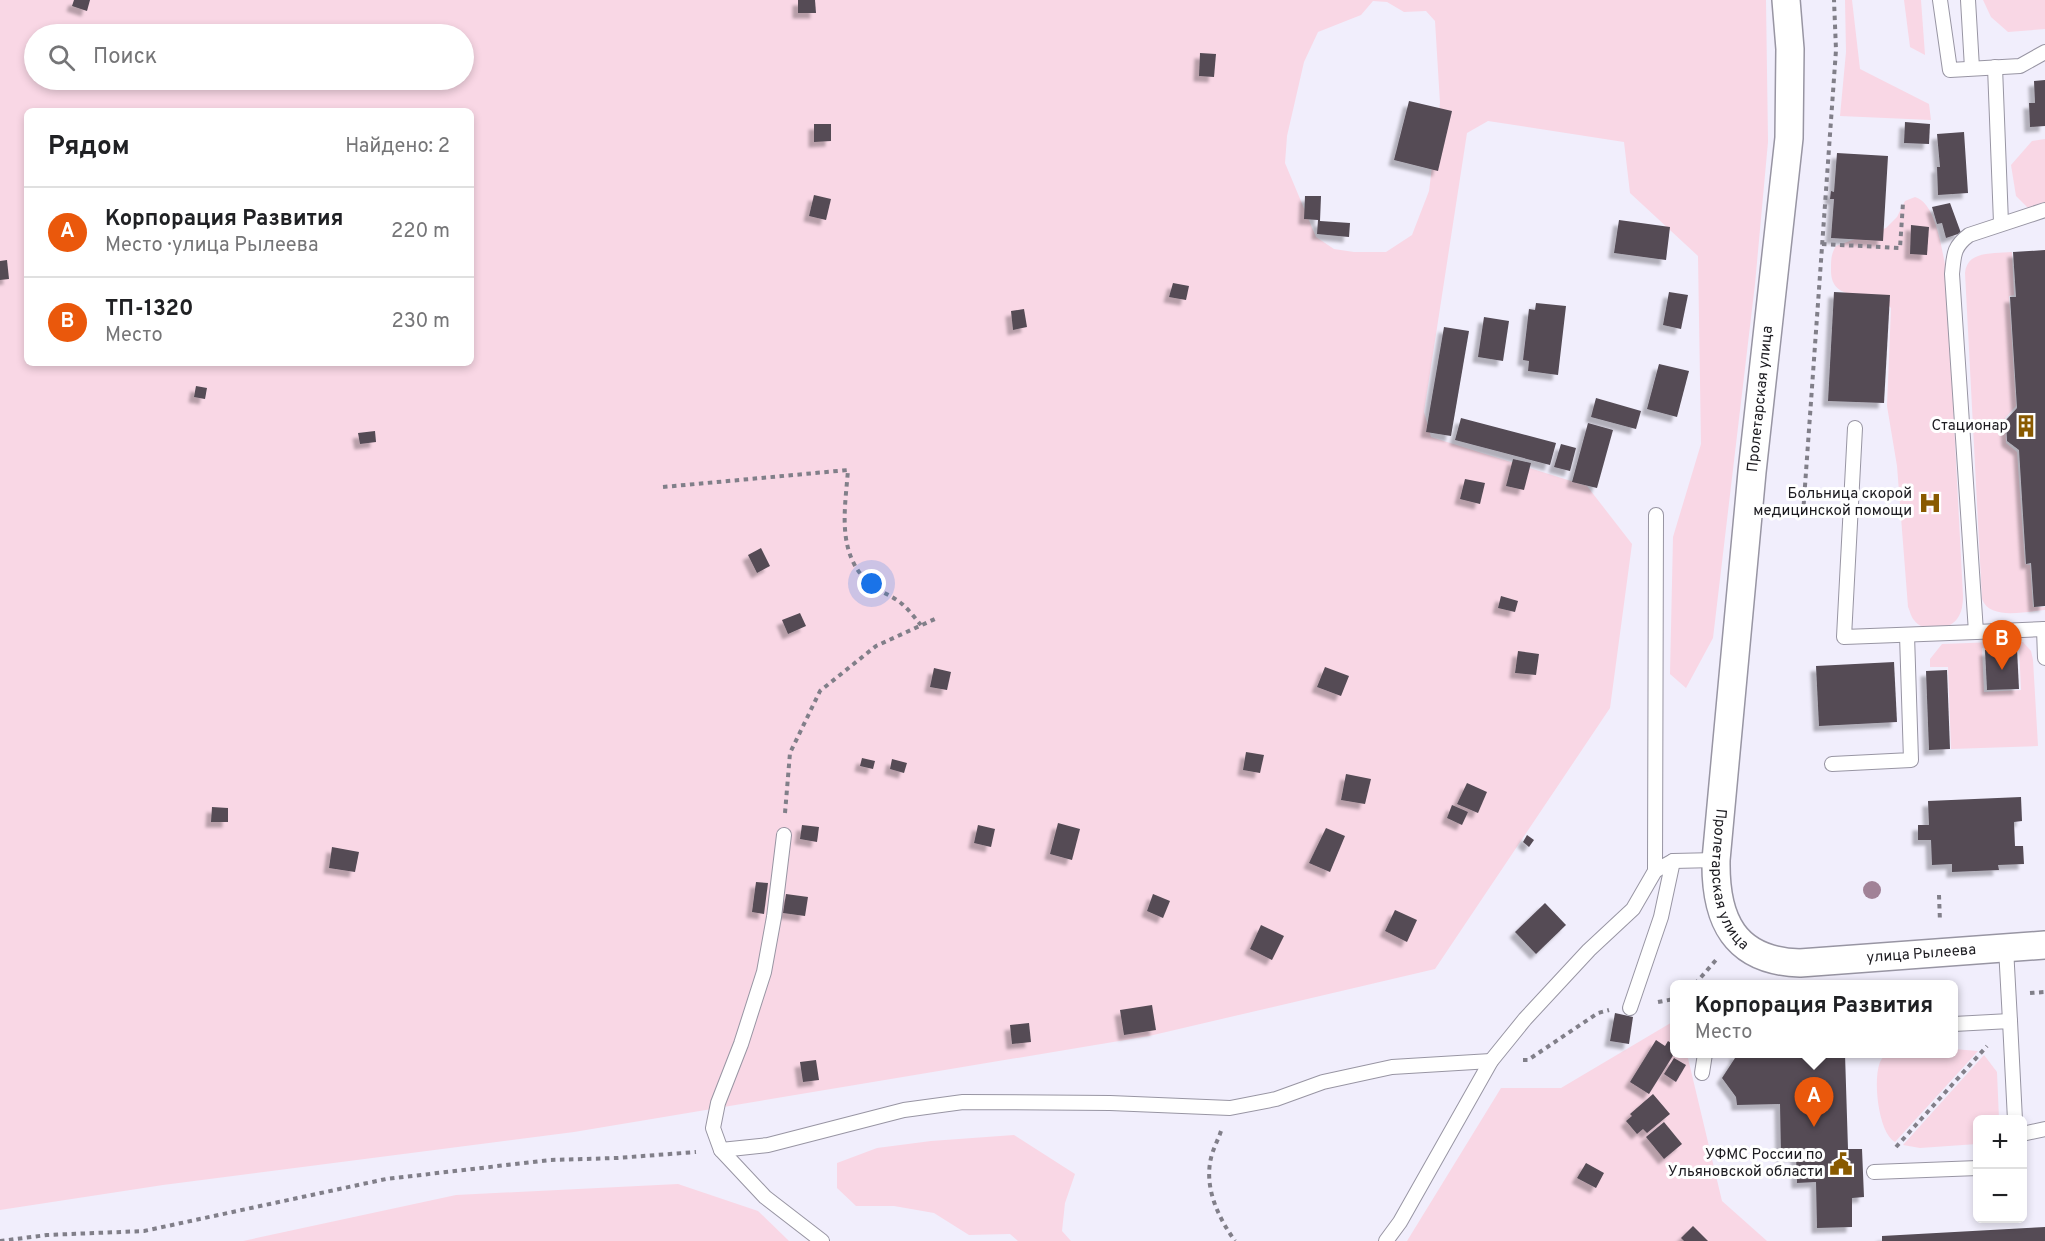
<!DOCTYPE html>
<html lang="ru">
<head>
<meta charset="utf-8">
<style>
  :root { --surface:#fff; --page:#f2f2f2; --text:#202124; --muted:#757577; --line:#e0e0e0; --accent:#ea580c }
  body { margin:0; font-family:Overpass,sans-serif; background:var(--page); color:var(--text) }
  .controls { position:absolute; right:18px; bottom:18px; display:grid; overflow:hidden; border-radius:9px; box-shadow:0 3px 9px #0003 }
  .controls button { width:54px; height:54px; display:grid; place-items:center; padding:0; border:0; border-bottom:2px solid var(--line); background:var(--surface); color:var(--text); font:30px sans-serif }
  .you { position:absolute; left:872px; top:584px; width:21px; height:21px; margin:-15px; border:4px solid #fff; border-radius:50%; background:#1a73e8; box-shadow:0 0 0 9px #1a73e833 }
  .badge { display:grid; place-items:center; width:39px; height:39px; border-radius:50%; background:var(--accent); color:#fff; font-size:20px; font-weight:700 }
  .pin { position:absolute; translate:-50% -50px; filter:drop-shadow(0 2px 3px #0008) }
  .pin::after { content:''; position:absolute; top:32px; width:21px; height:18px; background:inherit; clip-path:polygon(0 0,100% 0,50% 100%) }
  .popup { position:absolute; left:1670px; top:980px; width:288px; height:78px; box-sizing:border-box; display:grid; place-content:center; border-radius:9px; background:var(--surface); filter:drop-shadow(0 2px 4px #0005); font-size:20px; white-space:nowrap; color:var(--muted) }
  .popup b { font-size:22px; color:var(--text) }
  .popup::after { content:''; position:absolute; left:50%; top:100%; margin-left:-12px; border:12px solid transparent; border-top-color:var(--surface) }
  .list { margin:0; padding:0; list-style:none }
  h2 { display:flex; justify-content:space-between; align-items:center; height:78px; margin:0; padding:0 24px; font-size:26px }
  h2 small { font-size:20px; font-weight:400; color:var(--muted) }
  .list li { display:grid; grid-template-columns:39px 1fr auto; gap:18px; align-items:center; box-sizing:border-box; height:90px; padding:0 24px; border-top:2px solid var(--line) }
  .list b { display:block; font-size:22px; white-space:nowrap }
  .list p { margin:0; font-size:20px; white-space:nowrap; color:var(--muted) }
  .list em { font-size:20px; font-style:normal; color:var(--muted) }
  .icon { flex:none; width:33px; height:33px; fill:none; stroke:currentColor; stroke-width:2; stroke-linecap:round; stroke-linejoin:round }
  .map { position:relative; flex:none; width:2045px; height:1241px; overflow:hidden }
  .search { position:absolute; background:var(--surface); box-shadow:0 3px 9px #0003; left:24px; top:24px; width:450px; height:66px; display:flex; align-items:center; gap:15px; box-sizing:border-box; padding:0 21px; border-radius:33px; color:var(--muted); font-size:22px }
  .panel { position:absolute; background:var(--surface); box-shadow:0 3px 9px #0003; left:24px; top:108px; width:450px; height:258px; border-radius:9px }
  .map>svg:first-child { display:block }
  .green { fill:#f9d7e5; fill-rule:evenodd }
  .building { fill:#544b55; filter:url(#shadow) }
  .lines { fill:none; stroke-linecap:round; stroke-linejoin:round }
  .lane-casing { stroke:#9895a3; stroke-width:16 }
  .street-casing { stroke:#9895a3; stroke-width:30 }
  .path { stroke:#817f89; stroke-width:4; stroke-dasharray:4.5 4.5; stroke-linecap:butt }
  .lane { stroke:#fff; stroke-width:14 }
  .street { stroke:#fff; stroke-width:27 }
  .tree { fill:#a18297 }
  .labels { text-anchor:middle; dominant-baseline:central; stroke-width:6; stroke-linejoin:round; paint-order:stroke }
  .street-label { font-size:15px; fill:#1c1b20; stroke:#fff }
  .poi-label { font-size:15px; fill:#1c1b20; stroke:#fff; text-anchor:end }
</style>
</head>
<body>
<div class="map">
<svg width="2045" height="1241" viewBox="0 0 2045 1241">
  <defs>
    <filter id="shadow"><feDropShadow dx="-5.5" dy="5.5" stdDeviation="1.5" flood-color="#0004"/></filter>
  </defs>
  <rect width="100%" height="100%" fill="#f1eefc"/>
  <g class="green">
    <path d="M0,0H1766L1768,142L1755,284L1713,638L1686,688L1670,674L1673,537L1701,444L1698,256L1630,193L1624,142L1488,121L1467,133L1424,412L1431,437L1587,486L1632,544L1610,708L1435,969L1149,1036L574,1132L163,1185L0,1210ZM1373,1L1387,2L1404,12L1426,11L1435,21L1440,103L1429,191L1412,235L1386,252H1354L1334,249L1316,237L1285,163L1287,136L1304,62L1318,32L1361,15ZM34,34H464V80H34ZM27,111H471V363H27Z"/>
    <polygon points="1845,0 1852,0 1860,69 1929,104 1931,120 1840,116 1846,52"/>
    <polygon points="1904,0 1921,0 1925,55 1910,47"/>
    <polygon points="1983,0 2045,0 2045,29 2008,32 1991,17"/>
    <polygon points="2045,139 2045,206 2029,209 2016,196 2011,165 2032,141"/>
    <path d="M1915,197C1936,203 1942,250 1946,270L1963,596C1963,603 1962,613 1957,619C1948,631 1923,633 1914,620C1911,617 1910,611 1908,607L1897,466L1887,406L1891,308C1874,287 1830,307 1831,269C1831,260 1831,254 1836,246L1886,228L1897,217L1905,201Z"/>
    <path d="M2012,252L2014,295L2009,296L2016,406L2005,418L2006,443L2017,452L2025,564L2030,565L2033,607H2045V610C2027,611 1990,621 1982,599L1965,273C1967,250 1994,254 2012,252Z"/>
    <polygon points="1995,642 1995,647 1982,648 1984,692 2021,690 2019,646 2005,646 2005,642 2023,642 2031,651 2033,660 2038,746 1951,749 1948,667 1930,667 1930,659 1942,644"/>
    <polygon points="1674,1021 1674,1054 1687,1054 1722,1201 1767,1241 1407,1241 1501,1088 1561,1088"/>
    <path d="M1954,1049L1978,1051L1895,1142C1878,1133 1872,1076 1881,1060C1883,1057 1886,1056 1888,1054H1954Z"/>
    <polygon points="1984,1055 1997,1072 1999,1119 1978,1120 1977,1144 1920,1148 1903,1145"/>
    <polygon points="1014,1135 1075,1174 1065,1203 1062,1231 1071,1241 1018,1241 1010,1234 969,1235 934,1213 894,1206 856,1206 837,1188 837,1163 877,1148 931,1141"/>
    <polygon points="678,1184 758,1211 789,1241 243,1241 456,1195"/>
  </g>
  <g class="building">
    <polygon points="74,0 90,0 87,11 72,6"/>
    <polygon points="798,0 815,0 816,13 798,13"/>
    <polygon points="1200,53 1216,54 1214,77 1199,76"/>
    <polygon points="2045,80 2045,126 2030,127 2029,103 2035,103 2034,81"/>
    <polygon points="1409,101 1452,111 1438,171 1394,160"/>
    <polygon points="1905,122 1930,124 1929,144 1904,143"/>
    <polygon points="814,124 831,124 831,141 814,142"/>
    <polygon points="1964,132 1968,193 1938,195 1937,167 1940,167 1937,134"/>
    <polygon points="1837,153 1888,156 1883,241 1831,238 1834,199 1830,199 1831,191 1834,192"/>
    <polygon points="814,195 831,199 826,220 809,216"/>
    <polygon points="1305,196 1321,196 1320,221 1350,223 1349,237 1317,234 1318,220 1304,219"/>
    <polygon points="1950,203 1961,233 1946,238 1942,223 1937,224 1932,207"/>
    <polygon points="1619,220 1670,227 1666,260 1614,253"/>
    <polygon points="1911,225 1929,227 1927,255 1910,254"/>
    <polygon points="2045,250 2045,606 2034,607 2031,563 2026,564 2019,450 2007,441 2006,420 2017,408 2010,297 2016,297 2013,252"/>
    <polygon points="7,260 9,279 0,280 0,261"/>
    <polygon points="1173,283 1189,286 1186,300 1169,297"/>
    <polygon points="1669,292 1688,295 1681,329 1663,325"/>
    <polygon points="1834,292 1890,295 1884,403 1828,401"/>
    <polygon points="1536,303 1566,306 1558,375 1528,371 1529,361 1523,360 1529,309 1535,310"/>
    <polygon points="1024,309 1027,327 1013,330 1011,311"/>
    <polygon points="1484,317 1509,321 1503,361 1478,357"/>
    <polygon points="1444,327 1469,331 1451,436 1426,432"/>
    <polygon points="1659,364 1689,371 1677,417 1647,409"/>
    <polygon points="196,386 207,388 205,399 194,397"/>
    <polygon points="1596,398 1641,411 1636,429 1591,417"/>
    <polygon points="1461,418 1556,443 1550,465 1455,440"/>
    <polygon points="1588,423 1613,430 1597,488 1572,482"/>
    <polygon points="375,431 376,442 360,444 358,433"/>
    <polygon points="1561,444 1576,448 1570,471 1554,467"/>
    <polygon points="1513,459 1531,463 1524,490 1506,486"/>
    <polygon points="1465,479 1485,483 1480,504 1460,499"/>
    <polygon points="761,548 770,566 757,573 748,555"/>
    <polygon points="1501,596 1518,601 1515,612 1498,608"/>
    <polygon points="800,613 806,626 788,634 782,620"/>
    <polygon points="2017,649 2019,689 1987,690 1985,650"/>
    <polygon points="1518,651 1539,654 1536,675 1515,673"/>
    <polygon points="1894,662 1897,722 1819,726 1816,666"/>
    <polygon points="1325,667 1349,676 1341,696 1317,687"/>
    <polygon points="934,668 951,672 947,690 930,687"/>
    <polygon points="1947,670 1950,749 1929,750 1926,671"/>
    <polygon points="1246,752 1264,755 1260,773 1243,770"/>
    <polygon points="862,758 875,761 873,769 860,766"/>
    <polygon points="892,759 907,763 904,773 890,769"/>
    <polygon points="1346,774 1371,779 1365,804 1341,800"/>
    <polygon points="1467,783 1487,792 1478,813 1457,804"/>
    <polygon points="2021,797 2022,821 2014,822 2015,846 2023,846 2024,864 1998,865 1999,870 1952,872 1952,864 1932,865 1931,840 1918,840 1918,825 1929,825 1928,801"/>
    <polygon points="1452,805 1468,812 1462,825 1447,818"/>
    <polygon points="212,807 228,808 228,822 211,822"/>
    <polygon points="1058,823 1080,829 1072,860 1050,854"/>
    <polygon points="802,825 819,827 817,842 800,839"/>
    <polygon points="978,825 995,829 991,847 974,843"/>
    <polygon points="1326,828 1345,836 1330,872 1309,863"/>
    <polygon points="1527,835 1534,840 1529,847 1523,842"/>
    <polygon points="332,847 359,852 355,872 329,868"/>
    <polygon points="756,882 768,883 764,914 752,912"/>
    <polygon points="786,894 808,897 805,916 783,913"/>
    <polygon points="1153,894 1170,901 1163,918 1147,911"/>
    <polygon points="1545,903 1566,925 1536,954 1515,932"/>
    <polygon points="1395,910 1417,920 1407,942 1385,931"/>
    <polygon points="1261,925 1284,936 1272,960 1250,949"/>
    <polygon points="1152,1005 1156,1030 1124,1035 1120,1010"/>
    <polygon points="1615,1013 1633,1017 1629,1044 1610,1041"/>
    <polygon points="1029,1023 1031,1042 1012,1044 1010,1025"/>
    <polygon points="1656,1040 1665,1046 1668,1041 1674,1045 1674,1054 1649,1094 1630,1082"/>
    <polygon points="1735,1054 1779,1054 1779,1056 1845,1054 1848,1149 1862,1149 1864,1197 1852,1198 1852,1227 1817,1228 1816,1182 1797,1183 1796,1156 1781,1156 1780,1104 1737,1105 1736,1097 1722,1078 1735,1058"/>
    <polygon points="1674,1058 1686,1065 1676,1082 1664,1074"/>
    <polygon points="816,1060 819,1080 803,1082 800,1062"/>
    <polygon points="1653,1094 1670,1114 1647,1133 1643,1129 1637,1134 1626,1121 1632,1116 1630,1114"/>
    <polygon points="1664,1122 1682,1144 1664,1159 1646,1137"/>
    <polygon points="1586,1163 1604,1173 1596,1188 1577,1178"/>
    <polygon points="1693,1226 1708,1241 1684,1241 1681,1238"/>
    <polygon points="2045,1227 2045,1241 1882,1241 1882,1236"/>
  </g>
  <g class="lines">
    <g class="lane-casing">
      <g id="lane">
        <polyline points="1940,0 1950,70 2020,66 2045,52"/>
        <polyline points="1968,0 1972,68"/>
        <polyline points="1995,67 2001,223"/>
        <path d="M2045,210L1969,235C1953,247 1954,255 1952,274L1976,632L2045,629"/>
        <polyline points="1855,428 1844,637 1976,632"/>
        <polyline points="2044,629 2045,658"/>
        <polyline points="1832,764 1911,760 1907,635"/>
        <polyline points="784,835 774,917 764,972 741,1044 718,1103 713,1128 721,1150 765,1197 822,1241"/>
        <polyline points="1655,871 1656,515"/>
        <polyline points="2006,948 2010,1021"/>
        <polyline points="1630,1008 1661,917 1673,861"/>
        <polyline points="1954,1024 2010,1021 2015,1120"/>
        <polyline points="1702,1073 1705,1054"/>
        <polyline points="2022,1134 2045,1129"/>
        <polyline points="721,1150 768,1145 904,1110 963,1102 1110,1103 1230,1108 1276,1099 1323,1082 1392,1067 1491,1061"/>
        <polyline points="1874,1172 1978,1168"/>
        <polyline points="1386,1241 1400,1222 1491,1061 1525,1019 1589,950 1633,909 1655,871 1673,861 1716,860"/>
      </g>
    </g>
    <g class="street-casing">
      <g id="street">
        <path id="s1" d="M1786,0L1790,49L1789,138L1752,472L1716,860C1715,920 1734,961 1800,963L2045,945"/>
      </g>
    </g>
    <g class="path">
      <polyline points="1822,244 1900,248 1903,203"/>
      <path d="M663,487L848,470C845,510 836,554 870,584C880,592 893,596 902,604C909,610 915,618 921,625"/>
      <polyline points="1803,514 1836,50 1834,0"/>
      <polyline points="785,813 790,753 820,691 876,646 937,618"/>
      <polyline points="1939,895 1940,922"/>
      <polyline points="1695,984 1716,960"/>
      <polyline points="2030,993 2045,992"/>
      <polyline points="1658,1002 1674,999"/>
      <polyline points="1523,1060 1528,1060 1598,1013 1609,1010"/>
      <path d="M1221,1131C1218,1140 1213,1149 1211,1158C1204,1188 1218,1217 1235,1241"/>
      <polyline points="1896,1147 1987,1046"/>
      <polyline points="0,1241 47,1235 144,1231 386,1179 550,1160 617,1158 696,1152"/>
    </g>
    <use href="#lane" class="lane"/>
    <use href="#street" class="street"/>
  </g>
  <circle class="tree" cx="1872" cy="890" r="9"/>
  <defs>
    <g id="building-bare" transform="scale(1.8)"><path d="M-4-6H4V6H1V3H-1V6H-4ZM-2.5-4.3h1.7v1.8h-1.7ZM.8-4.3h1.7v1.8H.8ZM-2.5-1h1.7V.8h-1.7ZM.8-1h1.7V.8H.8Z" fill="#895a00" stroke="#fff" stroke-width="2.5" paint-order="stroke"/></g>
    <g id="hospital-bare" transform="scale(1.8)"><path d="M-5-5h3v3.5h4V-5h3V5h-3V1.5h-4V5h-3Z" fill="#895a00" stroke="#fff" stroke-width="2.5" paint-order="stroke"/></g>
    <g id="civic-bare" transform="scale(1.8)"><path d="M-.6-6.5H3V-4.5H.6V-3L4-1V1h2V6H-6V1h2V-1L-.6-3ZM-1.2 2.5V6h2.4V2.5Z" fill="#895a00" stroke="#fff" stroke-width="2.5" paint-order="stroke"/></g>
  </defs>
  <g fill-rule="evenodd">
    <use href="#building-bare" x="2026" y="426"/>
    <use href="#hospital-bare" x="1930" y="503"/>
    <use href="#civic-bare" x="1841" y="1164"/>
  </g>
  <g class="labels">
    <g class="street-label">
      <text transform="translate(1761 399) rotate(-84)">Пролетарская улица</text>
      <text stroke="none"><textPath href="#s1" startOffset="886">Пролетарская улица</textPath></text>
      <text stroke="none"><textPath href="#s1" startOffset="1138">улица Рылеева</textPath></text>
    </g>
    <g class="poi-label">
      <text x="2008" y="426">Стационар</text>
      <text x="1912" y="494">Больница скорой<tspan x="1912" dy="17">медицинской помощи</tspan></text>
      <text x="1823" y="1155">УФМС России по<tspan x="1823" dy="17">Ульяновской области</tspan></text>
    </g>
  </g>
</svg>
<div class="controls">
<button>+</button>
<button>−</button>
</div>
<div class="you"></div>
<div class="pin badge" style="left:1814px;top:1127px">A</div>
<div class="popup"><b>Корпорация Развития</b>Место</div>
<div class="pin badge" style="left:2002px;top:670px">B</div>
<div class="search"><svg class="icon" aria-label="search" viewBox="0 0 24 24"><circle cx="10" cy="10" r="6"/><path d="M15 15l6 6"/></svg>Поиск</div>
<section class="panel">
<h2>Рядом<small>Найдено: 2</small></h2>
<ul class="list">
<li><span class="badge">A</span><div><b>Корпорация Развития</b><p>Место · улица Рылеева</p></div><em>220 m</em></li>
<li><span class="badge">B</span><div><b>ТП-1320</b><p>Место</p></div><em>230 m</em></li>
</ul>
</section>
</div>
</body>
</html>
